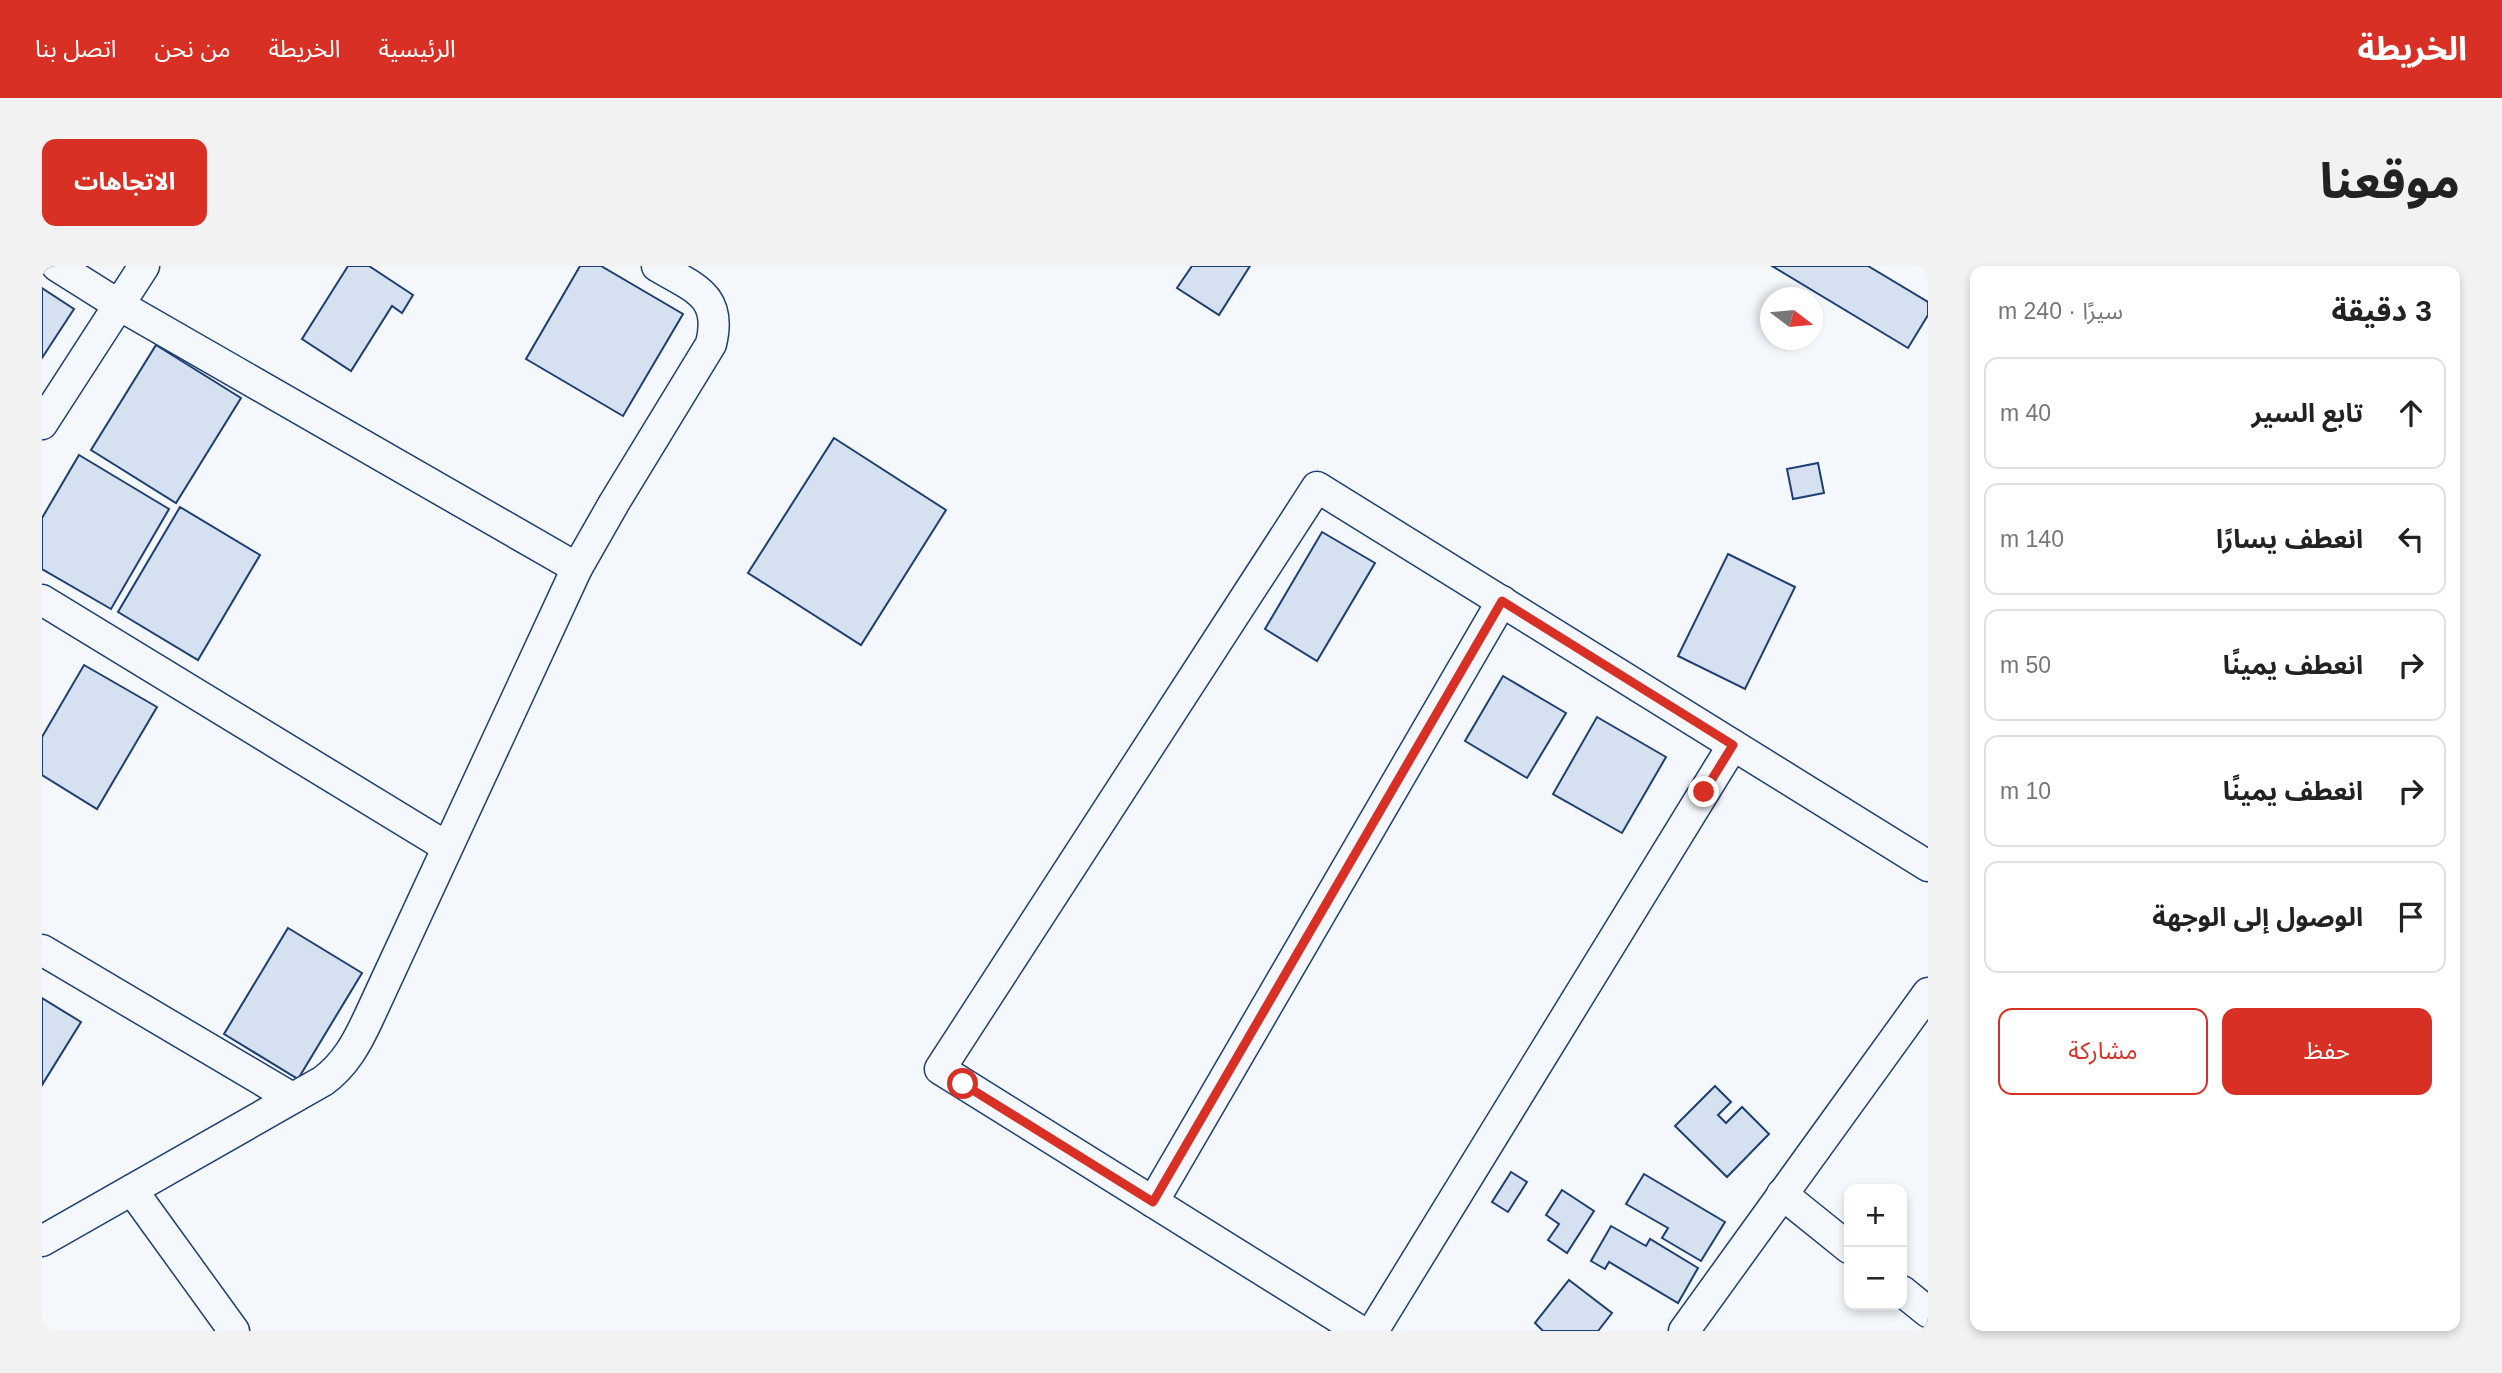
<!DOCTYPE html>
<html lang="ar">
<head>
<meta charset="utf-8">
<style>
  :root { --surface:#fff; --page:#f2f2f2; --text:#222; --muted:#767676; --line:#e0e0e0; --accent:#d93025 }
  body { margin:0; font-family:Helvetica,"Noto Sans Arabic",sans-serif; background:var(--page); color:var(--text); direction:rtl }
  .controls { position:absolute; right:21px; bottom:21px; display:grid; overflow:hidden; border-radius:14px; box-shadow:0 4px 10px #0003 }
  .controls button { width:63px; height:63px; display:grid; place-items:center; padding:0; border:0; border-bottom:2px solid var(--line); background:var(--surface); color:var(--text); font:35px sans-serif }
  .compass { position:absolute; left:1718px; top:21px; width:63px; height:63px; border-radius:50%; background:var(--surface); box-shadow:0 4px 10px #0003; rotate:106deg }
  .stop { position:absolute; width:21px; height:21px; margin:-16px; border:5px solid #d93025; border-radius:50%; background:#fff }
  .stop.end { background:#d93025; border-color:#fff; box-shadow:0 2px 7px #0008 }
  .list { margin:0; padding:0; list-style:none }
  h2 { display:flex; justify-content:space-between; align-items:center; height:91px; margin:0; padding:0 28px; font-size:30px }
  h2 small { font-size:23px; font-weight:400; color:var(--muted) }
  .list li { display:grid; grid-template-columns:46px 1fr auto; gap:21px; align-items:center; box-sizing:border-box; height:112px; margin:0 14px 14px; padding:0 14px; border:2px solid var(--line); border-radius:14px }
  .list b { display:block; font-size:26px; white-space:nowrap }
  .list em { font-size:23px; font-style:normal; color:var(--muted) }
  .actions { display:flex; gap:14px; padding:21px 28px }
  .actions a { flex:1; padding:16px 0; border:2px solid var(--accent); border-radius:14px; text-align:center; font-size:24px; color:var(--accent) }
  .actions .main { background:var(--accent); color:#fff }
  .icon { flex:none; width:38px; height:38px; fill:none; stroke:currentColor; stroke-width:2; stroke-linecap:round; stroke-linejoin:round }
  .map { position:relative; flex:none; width:1886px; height:1065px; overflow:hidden; direction:ltr; border-radius:14px }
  header { display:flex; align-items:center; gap:42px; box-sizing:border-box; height:98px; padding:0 35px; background:var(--accent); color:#fff }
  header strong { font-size:33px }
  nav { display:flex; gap:38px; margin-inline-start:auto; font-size:24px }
  .intro { display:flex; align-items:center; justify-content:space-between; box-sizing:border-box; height:168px; padding:0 42px }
  h1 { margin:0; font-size:49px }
  .button { padding:18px 32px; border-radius:14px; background:var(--accent); color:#fff; font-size:24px; font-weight:700 }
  main { display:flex; gap:42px; padding:0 42px }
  aside { flex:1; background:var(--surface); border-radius:14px; box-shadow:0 4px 10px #0003 }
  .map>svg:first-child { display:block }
  .building { fill:#d5e0f0; stroke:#1d3f73; stroke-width:2 }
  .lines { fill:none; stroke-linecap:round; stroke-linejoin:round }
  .minor-casing { stroke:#1d3f73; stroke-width:33 }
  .minor { stroke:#f4f7fb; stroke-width:30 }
  .route { stroke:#d93025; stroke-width:9 }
</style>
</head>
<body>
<header>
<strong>الخريطة</strong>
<nav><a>الرئيسية</a><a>الخريطة</a><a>من نحن</a><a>اتصل بنا</a></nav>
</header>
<div class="intro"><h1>موقعنا</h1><a class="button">الاتجاهات</a></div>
<main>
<aside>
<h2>3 دقيقة<small>سيرًا · 240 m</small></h2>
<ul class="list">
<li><svg class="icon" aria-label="ahead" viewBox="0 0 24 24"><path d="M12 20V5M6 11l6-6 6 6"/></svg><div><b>تابع السير</b></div><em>40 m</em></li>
<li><svg class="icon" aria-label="left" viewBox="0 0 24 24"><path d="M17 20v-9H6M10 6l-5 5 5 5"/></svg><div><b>انعطف يسارًا</b></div><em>140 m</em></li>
<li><svg class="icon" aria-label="right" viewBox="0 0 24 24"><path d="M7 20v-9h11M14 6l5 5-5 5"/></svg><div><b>انعطف يمينًا</b></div><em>50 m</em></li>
<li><svg class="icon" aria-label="right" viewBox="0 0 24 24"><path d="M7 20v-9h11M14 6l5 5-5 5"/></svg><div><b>انعطف يمينًا</b></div><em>10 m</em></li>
<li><svg class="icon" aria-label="arrive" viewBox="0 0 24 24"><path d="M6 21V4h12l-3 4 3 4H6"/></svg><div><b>الوصول إلى الوجهة</b></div></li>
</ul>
<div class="actions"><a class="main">حفظ</a><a>مشاركة</a></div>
</aside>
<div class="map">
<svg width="1886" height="1065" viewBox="0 0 1886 1065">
  <rect width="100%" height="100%" fill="#f4f7fb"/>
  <g class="building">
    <polygon points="306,0 327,0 371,29 360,47 350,40 309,105 260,73"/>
    <polygon points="538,0 559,0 641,48 581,150 484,93"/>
    <polygon points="1150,0 1208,0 1177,49 1135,22"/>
    <polygon points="1730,0 1826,0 1886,36 1886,49 1866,82"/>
    <polygon points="0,22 32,43 0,92"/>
    <polygon points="114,79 199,132 134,237 49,184"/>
    <polygon points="792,172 904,244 819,379 706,307"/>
    <polygon points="37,189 127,243 69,343 0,303 0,252"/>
    <polygon points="1776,197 1782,227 1751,233 1745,203"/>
    <polygon points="138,241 218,289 156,394 76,346"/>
    <polygon points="1280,266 1333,297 1275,395 1223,363"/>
    <polygon points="1686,288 1753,321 1703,423 1636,390"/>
    <polygon points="42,399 115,441 55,543 0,509 0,471"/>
    <polygon points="1461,410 1524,447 1485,512 1423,475"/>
    <polygon points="1555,451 1624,491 1580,567 1511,528"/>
    <polygon points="246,662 320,707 256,813 182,768"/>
    <polygon points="0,732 39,756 0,819"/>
    <polygon points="1673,820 1689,836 1676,849 1684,857 1700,841 1727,868 1685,911 1633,860"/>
    <polygon points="1469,906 1485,916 1466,946 1450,936"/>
    <polygon points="1602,908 1683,956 1659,995 1620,972 1626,962 1584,938"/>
    <polygon points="1520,924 1552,945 1525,987 1506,974 1517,958 1504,949"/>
    <polygon points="1569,960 1604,980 1608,973 1656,1002 1636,1037 1567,996 1563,1003 1549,995"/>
    <polygon points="1527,1014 1570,1047 1556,1065 1501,1065 1493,1057"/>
  </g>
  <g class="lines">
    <g class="minor-casing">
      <g id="minor">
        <polyline points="15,0 77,39 535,302"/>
        <polyline points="0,158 102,0"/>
        <polyline points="0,334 405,581"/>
        <polyline points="0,684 250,832"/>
        <polyline points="90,924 192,1065"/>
        <polyline points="1740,928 1807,982"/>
        <polyline points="1111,936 1460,335"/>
        <path d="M0,975L281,815C303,799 315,777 327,751L535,302L572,237L669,78C681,29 652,22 615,0"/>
        <polyline points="1860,1025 1886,1046"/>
        <polyline points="1318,1065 898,803 1275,221 1886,600"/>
        <polyline points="1331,1065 1691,479"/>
        <polyline points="1642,1065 1886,727"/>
      </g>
    </g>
    <use href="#minor" class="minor"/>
  </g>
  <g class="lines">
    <polyline class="route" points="921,818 1111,936 1460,335 1691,479 1662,526"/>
  </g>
</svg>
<div class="controls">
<button>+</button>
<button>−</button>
</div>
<svg class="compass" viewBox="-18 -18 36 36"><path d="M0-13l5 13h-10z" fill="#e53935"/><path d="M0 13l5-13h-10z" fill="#767676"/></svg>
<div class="stop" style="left:921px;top:818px"></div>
<div class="stop end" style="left:1662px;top:526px"></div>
</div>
</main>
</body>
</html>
